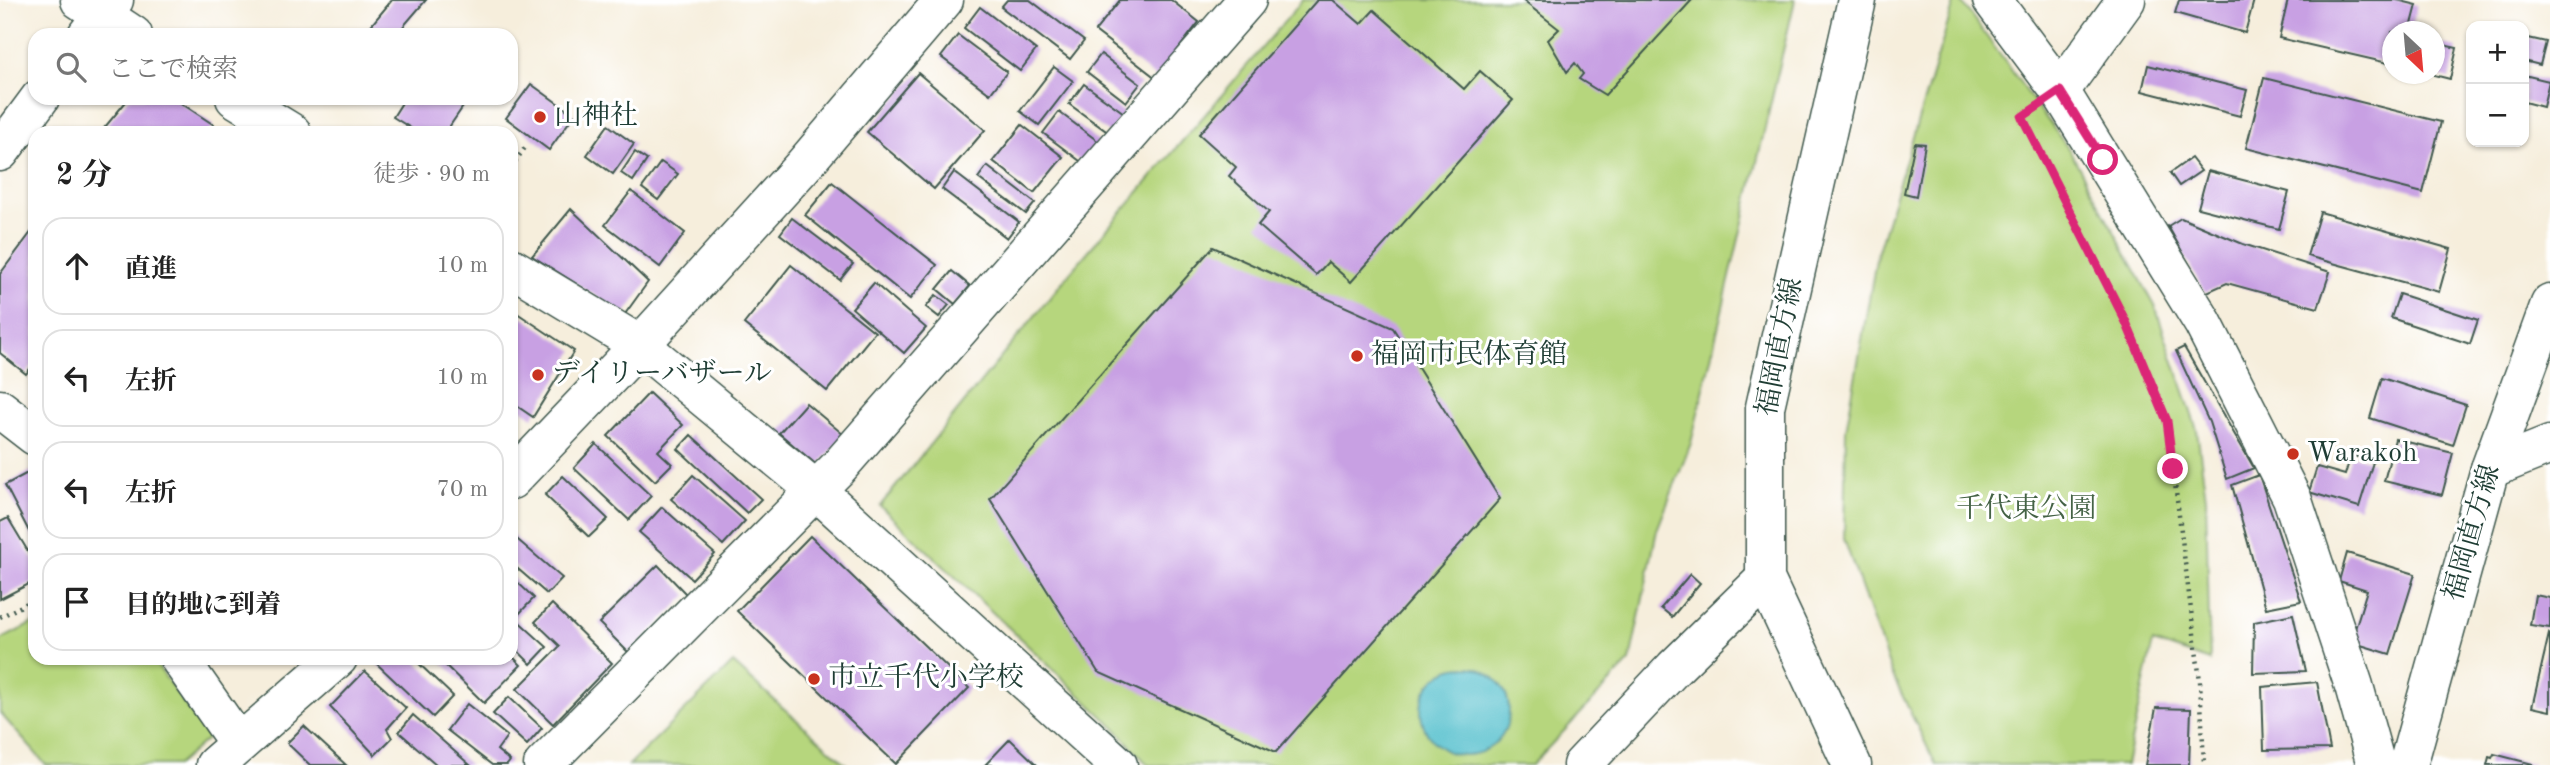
<!DOCTYPE html>
<html lang="ja">
<head>
<meta charset="utf-8">
<style>
  :root { --surface:#fff; --page:#f2f2f2; --text:#222; --muted:#767676; --line:#e0e0e0 }
  body { margin:0; font-family:"Old Standard TT","Noto Serif JP",serif; background:var(--page); color:var(--text) }
  .controls { position:absolute; right:21px; top:21px; display:grid; overflow:hidden; border-radius:14px; box-shadow:0 2px 5px #0004 }
  .controls button { width:63px; height:63px; display:grid; place-items:center; padding:0; border:0; border-bottom:2px solid var(--line); background:var(--surface); color:var(--text); font:35px sans-serif }
  .compass { position:absolute; left:2382px; top:21px; width:63px; height:63px; border-radius:50%; background:var(--surface); box-shadow:0 2px 5px #0004; rotate:154deg }
  .stop { position:absolute; width:21px; height:21px; margin:-16px; border:5px solid #db2777; border-radius:50%; background:#fff }
  .stop.end { background:#db2777; border-color:#fff; box-shadow:0 2px 7px #0008 }
  .list { margin:0; padding:0; list-style:none }
  h2 { display:flex; justify-content:space-between; align-items:center; height:91px; margin:0; padding:0 28px; font-size:30px }
  h2 small { font-size:23px; font-weight:400; color:var(--muted) }
  .list li { display:grid; grid-template-columns:46px 1fr auto; gap:21px; align-items:center; box-sizing:border-box; height:98px; margin:0 14px 14px; padding:0 14px; border:2px solid var(--line); border-radius:21px }
  .list b { display:block; font-size:26px; white-space:nowrap }
  .list em { font-size:23px; font-style:normal; color:var(--muted) }
  .icon { flex:none; width:38px; height:38px; fill:none; stroke:currentColor; stroke-width:2; stroke-linecap:round; stroke-linejoin:round }
  .map { position:relative; flex:none; width:2550px; height:765px; overflow:hidden }
  .search { position:absolute; background:var(--surface); box-shadow:0 2px 5px #0004; left:28px; top:28px; width:490px; height:77px; display:flex; align-items:center; gap:18px; box-sizing:border-box; padding:0 24px; border-radius:21px; color:var(--muted); font-size:26px }
  .panel { position:absolute; background:var(--surface); box-shadow:0 2px 5px #0004; left:28px; top:126px; width:490px; height:539px; border-radius:21px }
  .map>svg:first-child { display:block }
  .green { fill:#b6d67d; stroke:#6a8a58; stroke-width:2 }
  .water { fill:#54c0cd; stroke:#3a7e80; stroke-width:2 }
  .building { fill:#c8a0e3 }
  .lines { fill:none; stroke-linecap:round; stroke-linejoin:round }
  .minor-casing { stroke:#3f584d; stroke-width:41 }
  .major-casing { stroke:#3f584d; stroke-width:41 }
  .path { stroke:#3f584d; stroke-width:4.5; stroke-dasharray:2 5; stroke-linecap:butt }
  .minor { stroke:#fff; stroke-width:38 }
  .major { stroke:#fff; stroke-width:38 }
  .route { stroke:#db2777; stroke-width:9 }
  .poi-dot { fill:#c8321e; stroke:#fff; stroke-width:2.5 }
  .labels { text-anchor:middle; dominant-baseline:central; stroke-width:6; stroke-linejoin:round; paint-order:stroke }
  .poi-label { font-size:28px; fill:#1f3d34; stroke:#fff; text-anchor:start }
  .street-label { font-size:28px; fill:#1f3d34; stroke:#fff }
  .park-label { font-size:28px; fill:#456346; stroke:#fff }
</style>
</head>
<body>
<div class="map">
<svg width="2550" height="765" viewBox="0 0 2550 765">
  <rect width="100%" height="100%" fill="#fff"/>
  <filter id="ink" filterUnits="userSpaceOnUse"><feTurbulence type="fractalNoise" baseFrequency=".0143" numOctaves="2"/><feDisplacementMap in="SourceGraphic" scale="14" xChannelSelector="R" yChannelSelector="G"/><feConvolveMatrix kernelMatrix="1 2 1 2 8 2 1 2 1" color-interpolation-filters="sRGB"/></filter>
  <filter id="wash" filterUnits="userSpaceOnUse"><feTurbulence type="fractalNoise" baseFrequency=".00686" numOctaves="4" result="noise"/><feDisplacementMap in="SourceGraphic" scale="28" xChannelSelector="R" yChannelSelector="G"/><feGaussianBlur stdDeviation="1.57" result="paint"/><feColorMatrix in="noise" values="0 0 0 0 0 0 0 0 0 0 0 0 0 0 0 0 0 1.4 0 .05"/><feComposite in="paint" operator="in"/></filter>
  <g filter="url(#wash)">
    <rect width="100%" height="100%" fill="#f6eedc"/>
    <g class="green">
      <polygon points="1303,0 1795,0 1691,443 1657,530 1630,661 1532,765 1148,765 1115,728 880,506 1073,269"/>
      <polygon points="1955,0 1960,0 2070,151 2155,306 2197,430 2206,498 2210,661 2153,642 2126,765 1936,765 1892,674 1844,539 1846,430 1877,254"/>
      <polygon points="35,622 35,658 152,658 208,738 177,765 46,765 0,713 0,640"/>
      <polygon points="733,663 847,765 629,765"/>
    </g>
    <circle class="water" cx="1465" cy="711" r="44"/>
    <g id="blocks">
      <g class="building">
        <polygon points="392,0 426,0 396,35 363,35"/>
        <polygon points="1007,0 1030,0 1084,41 1070,59 1001,7"/>
        <polygon points="1120,0 1171,0 1199,22 1156,78 1095,31"/>
        <polygon points="1317,0 1333,0 1361,24 1374,10 1464,89 1480,71 1513,100 1351,282 1328,262 1316,275 1258,225 1269,212 1229,176 1236,167 1199,134"/>
        <polygon points="1522,0 1692,0 1605,95 1579,79 1583,74 1575,63 1567,72 1548,40 1559,29"/>
        <polygon points="2179,0 2254,0 2245,33 2175,13"/>
        <polygon points="2288,0 2397,0 2417,5 2410,32 2392,32 2392,64 2279,38"/>
        <polygon points="980,7 1036,50 1020,71 964,28"/>
        <polygon points="958,35 1007,72 990,94 941,57"/>
        <polygon points="2524,37 2546,42 2540,65 2524,61"/>
        <polygon points="2434,43 2457,48 2450,79 2434,75"/>
        <polygon points="1101,54 1140,84 1126,102 1087,72"/>
        <polygon points="2148,65 2247,90 2240,116 2142,91"/>
        <polygon points="1054,67 1073,81 1039,125 1020,111"/>
        <polygon points="918,73 985,130 934,189 867,132"/>
        <polygon points="2524,75 2549,81 2543,107 2524,102"/>
        <polygon points="2264,78 2441,122 2423,193 2246,148"/>
        <polygon points="531,84 574,115 549,150 506,118"/>
        <polygon points="1084,84 1124,113 1109,133 1069,104"/>
        <polygon points="129,98 173,98 214,125 208,133 100,133"/>
        <polygon points="405,98 469,98 445,133 419,133 393,117"/>
        <polygon points="1059,112 1099,142 1084,164 1043,133"/>
        <polygon points="608,125 634,144 613,174 587,155"/>
        <polygon points="1022,125 1063,157 1034,193 993,161"/>
        <polygon points="1915,143 1925,144 1916,196 1904,193"/>
        <polygon points="635,152 647,160 633,181 621,173"/>
        <polygon points="2191,158 2201,171 2179,186 2170,173"/>
        <polygon points="661,162 678,174 658,200 642,188"/>
        <polygon points="987,166 1035,203 1026,214 978,178"/>
        <polygon points="2208,171 2289,192 2279,229 2198,208"/>
        <polygon points="954,172 1019,222 1007,238 942,189"/>
        <polygon points="832,182 937,265 910,299 805,215"/>
        <polygon points="631,191 685,233 660,267 605,225"/>
        <polygon points="571,209 648,282 625,314 532,256"/>
        <polygon points="2320,212 2451,249 2439,292 2307,256"/>
        <polygon points="792,218 853,264 840,280 780,234"/>
        <polygon points="2181,218 2243,244 2330,272 2318,308 2227,283 2205,293 2168,226"/>
        <polygon points="35,227 35,362 26,374 0,353 0,274"/>
        <polygon points="1213,247 1393,328 1500,499 1276,752 1098,672 990,499"/>
        <polygon points="791,265 875,332 827,391 744,324"/>
        <polygon points="952,271 970,286 955,304 937,289"/>
        <polygon points="874,283 926,328 904,353 852,308"/>
        <polygon points="2399,294 2478,320 2470,344 2391,318"/>
        <polygon points="936,295 949,305 939,317 926,307"/>
        <polygon points="511,309 574,351 533,417 511,402"/>
        <polygon points="2184,347 2254,468 2227,479 2209,422 2176,351"/>
        <polygon points="2382,378 2466,405 2453,445 2370,418"/>
        <polygon points="649,393 683,425 658,451 672,464 655,481 608,436"/>
        <polygon points="806,403 844,435 818,466 779,433"/>
        <polygon points="691,435 761,499 747,513 678,449"/>
        <polygon points="2395,439 2453,453 2442,495 2384,481"/>
        <polygon points="596,444 651,496 629,520 574,468"/>
        <polygon points="2351,455 2373,462 2359,507 2309,492 2317,467 2345,475"/>
        <polygon points="35,469 35,543 5,485"/>
        <polygon points="693,475 745,521 723,545 671,499"/>
        <polygon points="2259,475 2301,601 2266,608 2232,485"/>
        <polygon points="563,476 608,519 589,537 545,495"/>
        <polygon points="662,507 715,554 692,579 639,532"/>
        <polygon points="8,518 35,563 35,581 0,599 0,522"/>
        <polygon points="511,534 562,578 547,594 511,563"/>
        <polygon points="810,536 969,688 896,764 737,611"/>
        <polygon points="2347,553 2415,574 2390,654 2351,642 2367,590 2339,581"/>
        <polygon points="658,565 687,595 629,653 599,623"/>
        <polygon points="1690,574 1700,583 1672,617 1661,608"/>
        <polygon points="511,576 534,598 515,618 547,647 531,664 511,644"/>
        <polygon points="2535,595 2550,598 2550,628 2530,625"/>
        <polygon points="552,604 612,663 553,724 517,689 560,646 535,622"/>
        <polygon points="2293,614 2306,671 2253,673 2254,622"/>
        <polygon points="2549,634 2550,635 2550,711 2532,707"/>
        <polygon points="511,655 521,665 484,703 438,658 511,658"/>
        <polygon points="381,658 413,658 453,696 433,717 376,663"/>
        <polygon points="365,671 406,708 387,729 392,738 375,755 330,707"/>
        <polygon points="2317,682 2330,749 2264,750 2262,687"/>
        <polygon points="509,697 542,728 527,745 493,714"/>
        <polygon points="467,704 507,736 497,750 510,761 507,765 492,765 447,730"/>
        <polygon points="2156,708 2191,709 2189,765 2145,765"/>
        <polygon points="413,715 470,765 437,765 399,732"/>
        <polygon points="304,726 346,765 310,765 287,743"/>
        <polygon points="1010,739 1037,765 985,765"/>
        <polygon points="2494,754 2533,764 2533,765 2487,765 2489,757 2492,758"/>
      </g>
    </g>
  </g>
  <g filter="url(#ink)">
    <use href="#blocks" fill-opacity="0" stroke="#3f584d" stroke-width="2"/>
    <g class="lines">
      <g class="minor-casing">
        <g id="minor">
          <polyline points="80,0 133,35"/>
          <polyline points="1992,0 2060,91 2203,323 2292,498 2354,686 2376,765"/>
          <polyline points="2060,91 2126,0"/>
          <polyline points="235,98 292,133"/>
          <polyline points="511,267 640,345 817,491 1118,765"/>
          <polyline points="0,409 35,436"/>
          <polyline points="2490,469 2550,445"/>
          <polyline points="511,480 640,345 802,167 944,0"/>
          <polyline points="179,658 239,744"/>
          <polyline points="215,765 338,658"/>
          <polyline points="543,765 837,469 1247,0"/>
          <polyline points="1582,765 1674,668 1765,579"/>
        </g>
      </g>
      <g class="major-casing">
        <g id="major">
          <polyline points="87,35 114,0"/>
          <polyline points="0,152 40,98"/>
          <polyline points="1852,765 1765,579 1765,407 1857,0"/>
          <polyline points="2408,765 2490,469 2550,304"/>
        </g>
      </g>
      <g class="path">
        <polyline points="2030,112 2022,117 2126,322 2167,421 2200,681 2204,765"/>
        <polyline points="511,167 527,145"/>
        <polyline points="0,617 35,599"/>
      </g>
      <use href="#minor" class="minor"/>
      <use href="#major" class="major"/>
    </g>
  </g>
  <g class="lines" filter="url(#ink)">
    <polyline class="route" points="2103,160 2060,91 2022,117 2126,322 2167,421 2173,469"/>
  </g>
  <g class="poi-dot">
    <circle cx="540" cy="117" r="7"/>
    <circle cx="1357" cy="356" r="7"/>
    <circle cx="538" cy="375" r="7"/>
    <circle cx="2293" cy="454" r="7"/>
    <circle cx="814" cy="679" r="7"/>
  </g>
  <g class="labels">
    <g class="poi-label">
      <text x="554" y="117">山神社</text>
      <text x="1371" y="356">福岡市民体育館</text>
      <text x="552" y="375">デイリーバザール</text>
      <text x="2307" y="454">Warakoh</text>
      <text x="828" y="679">市立千代小学校</text>
    </g>
    <g class="street-label">
      <text transform="translate(1781 347) rotate(-79)">福岡直方線</text>
      <text transform="translate(2473 533) rotate(-74)">福岡直方線</text>
    </g>
    <g class="park-label">
      <text x="2026" y="510">千代東公園</text>
    </g>
  </g>
</svg>
<div class="controls">
<button>+</button>
<button>−</button>
</div>
<svg class="compass" viewBox="-18 -18 36 36"><path d="M0-13l5 13h-10z" fill="#e53935"/><path d="M0 13l5-13h-10z" fill="#767676"/></svg>
<div class="stop" style="left:2103px;top:160px"></div>
<div class="stop end" style="left:2173px;top:469px"></div>
<div class="search"><svg class="icon" aria-label="search" viewBox="0 0 24 24"><circle cx="10" cy="10" r="6"/><path d="M15 15l6 6"/></svg>ここで検索</div>
<section class="panel">
<h2>2 分<small>徒歩 · 90 m</small></h2>
<ul class="list">
<li><svg class="icon" aria-label="ahead" viewBox="0 0 24 24"><path d="M12 20V5M6 11l6-6 6 6"/></svg><div><b>直進</b></div><em>10 m</em></li>
<li><svg class="icon" aria-label="left" viewBox="0 0 24 24"><path d="M17 20v-9H6M10 6l-5 5 5 5"/></svg><div><b>左折</b></div><em>10 m</em></li>
<li><svg class="icon" aria-label="left" viewBox="0 0 24 24"><path d="M17 20v-9H6M10 6l-5 5 5 5"/></svg><div><b>左折</b></div><em>70 m</em></li>
<li><svg class="icon" aria-label="arrive" viewBox="0 0 24 24"><path d="M6 21V4h12l-3 4 3 4H6"/></svg><div><b>目的地に到着</b></div></li>
</ul>
</section>
</div>
</body>
</html>
